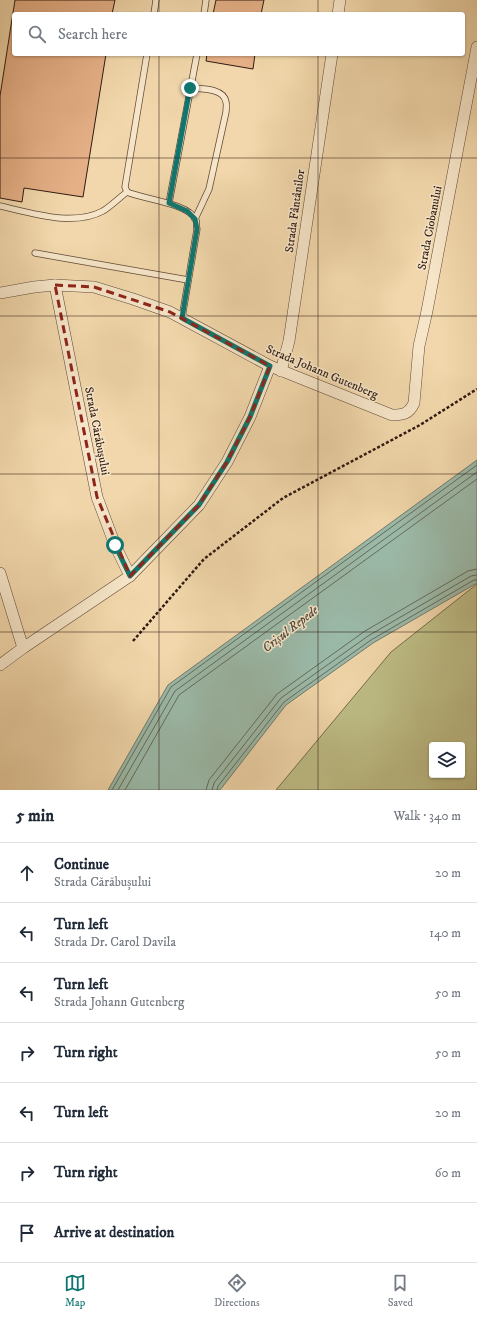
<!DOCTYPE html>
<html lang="en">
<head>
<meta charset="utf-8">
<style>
  :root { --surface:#fff; --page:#f2f2f3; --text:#1f2937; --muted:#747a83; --line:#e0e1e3; --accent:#0f766e }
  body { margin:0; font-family:"IM FELL DW Pica",serif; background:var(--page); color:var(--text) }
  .controls { position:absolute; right:12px; bottom:12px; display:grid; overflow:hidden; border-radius:4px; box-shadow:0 1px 3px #0004 }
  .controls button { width:36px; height:36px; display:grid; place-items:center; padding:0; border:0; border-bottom:1px solid var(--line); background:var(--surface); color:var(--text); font:20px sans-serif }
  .stop { position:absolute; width:12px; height:12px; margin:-9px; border:3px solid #0f766e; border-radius:50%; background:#fff }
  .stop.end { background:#0f766e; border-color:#fff; box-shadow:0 1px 4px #0008 }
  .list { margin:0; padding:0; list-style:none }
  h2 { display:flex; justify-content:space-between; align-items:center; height:52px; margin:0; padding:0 16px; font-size:17px }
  h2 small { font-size:13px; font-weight:400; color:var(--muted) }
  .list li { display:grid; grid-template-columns:26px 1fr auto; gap:12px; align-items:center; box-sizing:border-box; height:60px; padding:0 16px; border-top:1px solid var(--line) }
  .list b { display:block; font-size:15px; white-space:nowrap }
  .list p { margin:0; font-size:13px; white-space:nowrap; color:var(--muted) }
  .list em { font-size:13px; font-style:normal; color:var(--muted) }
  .icon { flex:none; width:22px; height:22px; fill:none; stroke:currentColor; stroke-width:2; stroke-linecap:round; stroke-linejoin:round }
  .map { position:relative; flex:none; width:477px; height:790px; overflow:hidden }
  .search { position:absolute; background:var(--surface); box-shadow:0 1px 3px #0004; left:12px; right:12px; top:12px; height:44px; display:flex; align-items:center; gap:10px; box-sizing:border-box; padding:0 14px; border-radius:4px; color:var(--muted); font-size:15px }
  .sheet { height:472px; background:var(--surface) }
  nav { display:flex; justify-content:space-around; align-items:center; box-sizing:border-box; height:56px; border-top:1px solid var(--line); background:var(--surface); font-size:11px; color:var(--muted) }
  nav a { display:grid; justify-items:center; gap:2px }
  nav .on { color:var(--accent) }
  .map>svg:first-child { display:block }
  .green { fill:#bebd86; stroke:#766c4c; fill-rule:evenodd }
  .water { fill:#9bbaa9; stroke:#707a6d }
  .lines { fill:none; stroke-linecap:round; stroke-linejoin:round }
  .shore { stroke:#656a5e; stroke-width:1 }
  .building { fill:#e6b087; stroke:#2f1a12 }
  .lane-casing { stroke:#604938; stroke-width:7 }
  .street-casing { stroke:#604938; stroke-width:12 }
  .path { stroke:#2f1a12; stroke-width:2.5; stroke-dasharray:3 2; stroke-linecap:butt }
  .lane { stroke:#f6e5c8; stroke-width:5.5 }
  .street { stroke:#f6e5c8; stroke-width:11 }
  .route { stroke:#0f766e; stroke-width:5 }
  .marked { fill:none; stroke:#8f2418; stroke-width:3; stroke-dasharray:8 5; stroke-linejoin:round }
  .grid { fill:none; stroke:#2f1a12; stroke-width:1; stroke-opacity:0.55 }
  .labels { text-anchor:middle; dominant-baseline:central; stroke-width:3; stroke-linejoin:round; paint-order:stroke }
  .street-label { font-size:12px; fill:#2f1a12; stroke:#f6e5c8 }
  .water-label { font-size:13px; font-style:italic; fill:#4f4a3f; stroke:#f6e5c8 }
</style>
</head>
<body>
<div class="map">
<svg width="477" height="790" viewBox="0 0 477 790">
  <rect width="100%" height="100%" fill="#f1d7ab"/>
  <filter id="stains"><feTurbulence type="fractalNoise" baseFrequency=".005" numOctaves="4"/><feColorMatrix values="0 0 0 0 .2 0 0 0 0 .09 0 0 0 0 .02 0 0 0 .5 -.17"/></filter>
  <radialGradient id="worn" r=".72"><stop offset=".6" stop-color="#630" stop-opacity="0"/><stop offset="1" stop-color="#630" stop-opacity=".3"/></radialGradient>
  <path class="green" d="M477,584V790H276L391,652ZM432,745H462V775H432Z"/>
  <polygon class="water" points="477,460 477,583 373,643 286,705 220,790 108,790 168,685"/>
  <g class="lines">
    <g class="shore">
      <polyline points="112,790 171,687 477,465"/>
      <polyline points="118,790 175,691 477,472"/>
      <polyline points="125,790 179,695 477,479"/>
      <polyline points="206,790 209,780 277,694 365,631 468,571 477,569"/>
      <polyline points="212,790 214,783 281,698 368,636 471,576 477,575"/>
      <polyline points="217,790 218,786 284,702 371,640 474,580 477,580"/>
    </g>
  </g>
  <g class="building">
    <polygon points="15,0 115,0 112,14 14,14 14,54 106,54 83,197 24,188 22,202 0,198 0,96"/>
    <polygon points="216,0 264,0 261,14 213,14"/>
    <polygon points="207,54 255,54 253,69 206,61"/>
  </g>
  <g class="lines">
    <g class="lane-casing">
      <g id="lane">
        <polyline points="154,14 156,0"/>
        <polyline points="204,14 206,0"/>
        <path d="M147,54L125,187L127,192C142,199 189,203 196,220C197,222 196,226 197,229L182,318"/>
        <path d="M190,88C201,89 224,88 226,102C227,105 226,109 226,112L209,189L195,219"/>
        <polyline points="169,203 197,54"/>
        <path d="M0,206C31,213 73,227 103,211C111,206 119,198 127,192"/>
        <polyline points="35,253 188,280"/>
      </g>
    </g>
    <g class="street-casing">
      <g id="street">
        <polyline points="338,14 340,0"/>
        <polyline points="55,285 97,497 115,545 130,576"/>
        <path d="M0,293L34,287L55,285L94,287L133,299L170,312L270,366L392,415C403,415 409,414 414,403L419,346L427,311L477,47"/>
        <polyline points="281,371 289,341 332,54"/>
        <polyline points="0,573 23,648"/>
        <polyline points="0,665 23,648 130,576 199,505 227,462 250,417 270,366"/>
      </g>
    </g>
    <polyline class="path" points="133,641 204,559 283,498 420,425 477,389"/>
    <use href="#lane" class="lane"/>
    <use href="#street" class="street"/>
  </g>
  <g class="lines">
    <polyline class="route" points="115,545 130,576 199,505 227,462 250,417 270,366 182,318 197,229 195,219 187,211 169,203 190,88"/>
  </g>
  <path class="marked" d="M55,285L94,287L170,312L270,366L250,417L227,462L199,505L130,576L97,497Z"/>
  <path class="grid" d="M159,0V14M318,0V14M159,54V790M318,54V790M0,158H477M0,316H477M0,474H477M0,632H477"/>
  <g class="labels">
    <g class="street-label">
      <text transform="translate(295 211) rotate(-82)">Strada Fântânilor</text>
      <text transform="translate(430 228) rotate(-79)">Strada Ciobanului</text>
      <text transform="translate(322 372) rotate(23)">Strada Johann Gutenberg</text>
      <text transform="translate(97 431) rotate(79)">Strada Cărăbușului</text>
    </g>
    <g class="water-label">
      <text transform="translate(290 629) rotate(-38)">Crișul Repede</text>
    </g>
  </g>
  <rect width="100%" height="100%" filter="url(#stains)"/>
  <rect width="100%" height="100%" fill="url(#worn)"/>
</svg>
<div class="controls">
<button><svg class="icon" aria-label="layers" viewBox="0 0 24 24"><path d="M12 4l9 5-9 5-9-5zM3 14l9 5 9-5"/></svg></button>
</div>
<div class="stop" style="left:115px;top:545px"></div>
<div class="stop end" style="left:190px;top:88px"></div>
<div class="search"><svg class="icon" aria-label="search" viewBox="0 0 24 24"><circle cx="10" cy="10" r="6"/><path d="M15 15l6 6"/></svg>Search here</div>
</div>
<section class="sheet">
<h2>5 min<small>Walk · 340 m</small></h2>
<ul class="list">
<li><svg class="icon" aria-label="ahead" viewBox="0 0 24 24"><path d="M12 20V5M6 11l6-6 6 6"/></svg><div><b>Continue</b><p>Strada Cărăbușului</p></div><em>20 m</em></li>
<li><svg class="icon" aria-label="left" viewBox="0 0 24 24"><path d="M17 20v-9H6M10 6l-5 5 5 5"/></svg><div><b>Turn left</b><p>Strada Dr. Carol Davila</p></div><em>140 m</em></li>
<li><svg class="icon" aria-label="left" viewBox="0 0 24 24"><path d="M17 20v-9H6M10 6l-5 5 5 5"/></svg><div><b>Turn left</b><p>Strada Johann Gutenberg</p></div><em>50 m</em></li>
<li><svg class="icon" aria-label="right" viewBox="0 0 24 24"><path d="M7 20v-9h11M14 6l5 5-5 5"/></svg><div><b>Turn right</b></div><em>50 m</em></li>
<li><svg class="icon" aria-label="left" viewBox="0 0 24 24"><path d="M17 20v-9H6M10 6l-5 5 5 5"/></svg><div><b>Turn left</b></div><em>20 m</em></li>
<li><svg class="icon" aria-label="right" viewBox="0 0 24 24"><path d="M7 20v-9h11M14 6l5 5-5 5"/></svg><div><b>Turn right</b></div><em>60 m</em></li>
<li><svg class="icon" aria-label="arrive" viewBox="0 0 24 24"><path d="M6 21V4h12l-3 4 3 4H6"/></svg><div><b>Arrive at destination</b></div></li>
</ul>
</section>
<nav>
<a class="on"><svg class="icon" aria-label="map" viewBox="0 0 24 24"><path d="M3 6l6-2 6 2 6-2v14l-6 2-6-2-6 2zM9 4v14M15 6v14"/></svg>Map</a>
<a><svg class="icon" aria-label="directions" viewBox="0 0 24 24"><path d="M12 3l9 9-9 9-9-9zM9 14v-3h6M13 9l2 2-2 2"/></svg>Directions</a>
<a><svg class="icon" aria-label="saved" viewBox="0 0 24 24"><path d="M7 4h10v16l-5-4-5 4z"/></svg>Saved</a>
</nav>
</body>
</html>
